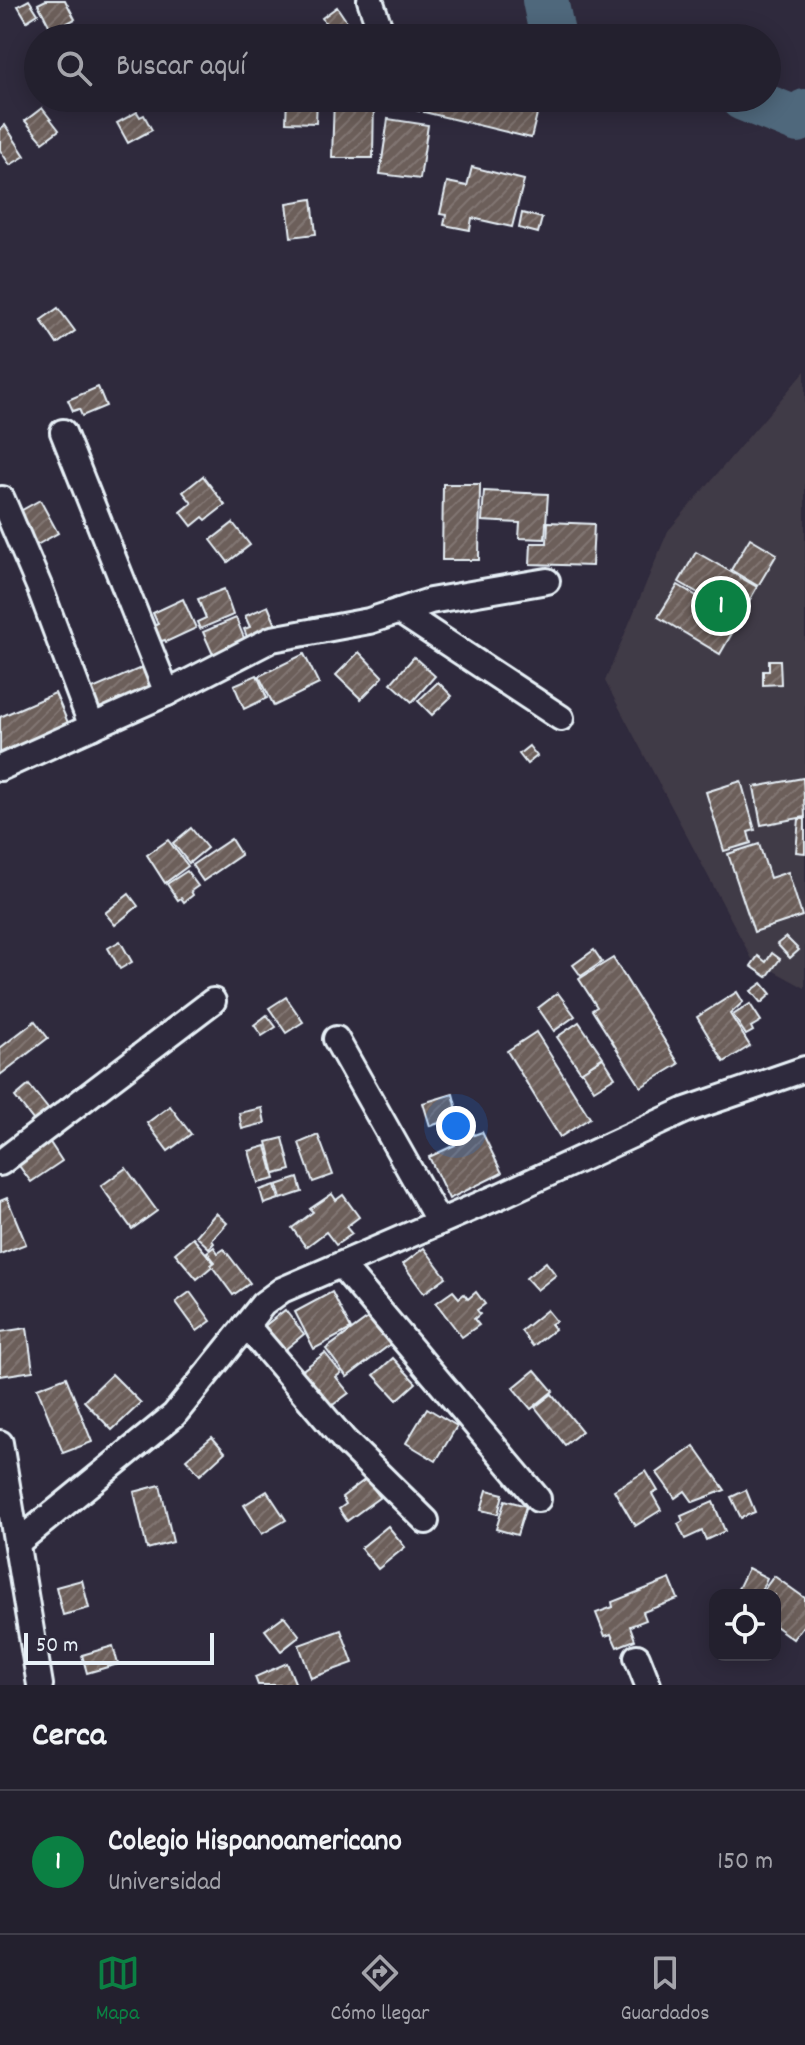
<!DOCTYPE html>
<html lang="es">
<head>
<meta charset="utf-8">
<style>
  :root { --surface:#23202e; --page:#2b2836; --text:#f1f3f6; --muted:#a3a3aa; --line:#403e4a; --accent:#0b8043 }
  body { margin:0; font-family:Dekko,sans-serif; background:var(--page); color:var(--text) }
  .controls { position:absolute; right:24px; bottom:24px; display:grid; overflow:hidden; border-radius:16px; box-shadow:0 4px 20px #0003 }
  .controls button { width:72px; height:72px; display:grid; place-items:center; padding:0; border:0; border-bottom:2px solid var(--line); background:var(--surface); color:var(--text); font:40px sans-serif }
  .scale { position:absolute; left:24px; bottom:20px; width:190px; box-sizing:border-box; padding-left:8px; border:4px solid #e8f1f8; border-top:0; font-size:22px; line-height:28px; white-space:nowrap; color:#e8f1f8; -webkit-text-stroke:6px #2f2a3d; paint-order:stroke }
  .you { position:absolute; left:456px; top:1126px; width:28px; height:28px; margin:-20px; border:6px solid #fff; border-radius:50%; background:#1a73e8; box-shadow:0 0 0 12px #1a73e833 }
  .badge { display:grid; place-items:center; width:52px; height:52px; border-radius:50%; background:var(--accent); color:#fff; font-size:26px; font-weight:700 }
  .pin { position:absolute; translate:-50% -50%; border:4px solid #fff; box-shadow:0 2px 8px #0006 }
  .list { margin:0; padding:0; list-style:none }
  h2 { display:flex; justify-content:space-between; align-items:center; height:104px; margin:0; padding:0 32px; font-size:34px }
  h2 small { font-size:26px; font-weight:400; color:var(--muted) }
  .list li { display:grid; grid-template-columns:52px 1fr auto; gap:24px; align-items:center; box-sizing:border-box; height:144px; padding:0 32px; border-top:2px solid var(--line) }
  .list b { display:block; font-size:30px; white-space:nowrap }
  .list p { margin:0; font-size:26px; white-space:nowrap; color:var(--muted) }
  .list em { font-size:26px; font-style:normal; color:var(--muted) }
  .icon { flex:none; width:44px; height:44px; fill:none; stroke:currentColor; stroke-width:2; stroke-linecap:round; stroke-linejoin:round }
  .map { position:relative; flex:none; width:805px; height:1685px; overflow:hidden }
  .search { position:absolute; background:var(--surface); box-shadow:0 4px 20px #0003; left:24px; right:24px; top:24px; height:88px; display:flex; align-items:center; gap:20px; box-sizing:border-box; padding:0 28px; border-radius:44px; color:var(--muted); font-size:30px }
  .sheet { height:248px; background:var(--surface) }
  nav { display:flex; justify-content:space-around; align-items:center; box-sizing:border-box; height:112px; border-top:2px solid var(--line); background:var(--surface); font-size:22px; color:var(--muted) }
  nav a { display:grid; justify-items:center; gap:4px }
  nav .on { color:var(--accent) }
  .map>svg:first-child { display:block }
  .built { fill:#413a46 }
  .lines { fill:none; stroke-linecap:round; stroke-linejoin:round }
  .river { stroke:#50687b; stroke-width:46 }
  .building { fill:url(#building-hatch); stroke:#e8f1f8; stroke-width:2 }
  .minor-casing { stroke:#e8f1f8; stroke-width:30 }
  .minor { stroke:#2f2a3d; stroke-width:24 }
</style>
</head>
<body>
<div class="map">
<svg width="805" height="1685" viewBox="0 0 805 1685">
  <defs>
    <pattern id="building-hatch" width="6" height="6" patternUnits="userSpaceOnUse" patternTransform="scale(2)"><rect width="6" height="6" fill="#6c5e5a"/><path d="M-1 1l2-2M0 6l6-6M5 7l2-2" fill="none" stroke="#817672"/></pattern>
  </defs>
  <rect width="100%" height="100%" fill="#2f2a3d"/>
  <filter id="ink" filterUnits="userSpaceOnUse"><feTurbulence type="fractalNoise" baseFrequency=".0125" numOctaves="2"/><feDisplacementMap in="SourceGraphic" scale="16" xChannelSelector="R" yChannelSelector="G"/><feConvolveMatrix kernelMatrix="1 2 1 2 8 2 1 2 1" color-interpolation-filters="sRGB"/></filter>
  <g filter="url(#ink)">
    <polygon class="built" points="805,371 805,988 752,959 605,681 668,531"/>
    <g class="lines">
      <g class="river">
        <polyline points="545,0 553,38"/>
        <polyline points="743,98 798,120 805,112"/>
      </g>
    </g>
    <g class="building">
      <polygon points="29,0 38,14 27,21 18,6"/>
      <polygon points="46,0 65,0 75,19 52,31 38,4"/>
      <polygon points="337,7 358,38 336,38 322,18"/>
      <polygon points="287,98 317,98 316,123 286,122"/>
      <polygon points="334,98 374,98 373,158 332,158"/>
      <polygon points="401,98 423,98 419,111 399,105"/>
      <polygon points="428,98 489,98 538,110 531,138 424,112"/>
      <polygon points="42,108 59,130 43,142 25,121"/>
      <polygon points="137,112 140,117 144,115 152,130 128,143 117,123"/>
      <polygon points="388,119 428,125 420,179 380,174"/>
      <polygon points="5,125 25,156 10,165 0,150 0,129"/>
      <polygon points="472,167 524,180 512,227 472,218 470,230 444,225 446,215 440,214 447,182 467,186"/>
      <polygon points="312,199 316,234 291,237 287,203"/>
      <polygon points="522,213 542,218 538,233 519,228"/>
      <polygon points="58,308 75,331 57,344 41,320"/>
      <polygon points="98,387 106,406 82,416 79,409 73,411 68,400"/>
      <polygon points="203,476 225,505 206,520 203,517 192,526 181,512 192,503 183,492"/>
      <polygon points="443,484 480,484 479,560 442,560"/>
      <polygon points="484,491 548,494 545,539 519,538 520,523 482,521"/>
      <polygon points="40,500 58,533 35,546 17,513"/>
      <polygon points="548,522 594,524 592,566 530,564 531,543 547,543"/>
      <polygon points="233,523 250,545 228,562 211,540"/>
      <polygon points="750,538 777,554 758,586 731,570"/>
      <polygon points="696,552 757,587 740,617 679,582"/>
      <polygon points="678,585 739,621 720,654 658,617"/>
      <polygon points="224,589 233,615 200,629 197,622 206,618 198,599"/>
      <polygon points="183,599 196,628 166,642 165,640 158,642 151,627 158,624 153,613"/>
      <polygon points="268,606 278,630 249,642 244,629 250,627 245,616"/>
      <polygon points="236,618 246,643 214,657 203,632"/>
      <polygon points="359,652 383,677 361,699 336,675"/>
      <polygon points="304,654 319,684 274,706 259,676"/>
      <polygon points="414,657 435,676 412,702 391,683"/>
      <polygon points="769,660 780,660 781,684 763,685 763,671 769,671"/>
      <polygon points="150,664 161,691 99,718 88,691"/>
      <polygon points="257,675 267,698 244,709 234,685"/>
      <polygon points="438,682 452,696 432,715 418,701"/>
      <polygon points="55,693 69,725 0,756 0,717"/>
      <polygon points="529,746 537,756 527,764 519,754"/>
      <polygon points="803,778 805,817 761,825 754,787"/>
      <polygon points="741,781 755,830 748,832 751,843 724,851 706,792"/>
      <polygon points="799,819 805,819 805,853 796,852"/>
      <polygon points="191,828 207,848 189,863 173,843"/>
      <polygon points="231,839 241,855 203,881 192,865"/>
      <polygon points="168,840 188,866 165,883 147,855"/>
      <polygon points="759,844 770,878 788,872 802,916 754,932 728,854"/>
      <polygon points="187,871 198,886 191,891 193,895 184,902 181,898 178,900 167,884"/>
      <polygon points="129,894 138,906 115,925 105,913"/>
      <polygon points="786,937 799,950 790,958 777,944"/>
      <polygon points="120,941 132,962 120,969 108,948"/>
      <polygon points="594,950 602,962 581,976 573,965"/>
      <polygon points="772,953 780,959 767,977 751,966 758,956 766,962"/>
      <polygon points="613,958 679,1064 641,1087 592,1010 597,1007 579,979"/>
      <polygon points="762,983 771,994 761,1003 751,991"/>
      <polygon points="737,992 743,1002 730,1014 750,1046 724,1062 697,1017"/>
      <polygon points="558,993 575,1016 554,1031 538,1008"/>
      <polygon points="286,997 303,1022 286,1033 269,1008"/>
      <polygon points="750,1004 761,1021 751,1027 753,1031 746,1035 733,1015"/>
      <polygon points="267,1015 276,1027 262,1036 254,1025"/>
      <polygon points="35,1021 48,1038 0,1075 0,1048"/>
      <polygon points="579,1022 603,1057 581,1072 557,1037"/>
      <polygon points="536,1032 590,1118 560,1137 507,1051"/>
      <polygon points="603,1058 615,1077 594,1090 582,1071"/>
      <polygon points="29,1085 49,1110 34,1121 15,1097"/>
      <polygon points="453,1094 459,1117 430,1126 423,1103"/>
      <polygon points="170,1106 191,1134 168,1151 147,1123"/>
      <polygon points="262,1108 265,1123 242,1129 239,1113"/>
      <polygon points="467,1120 474,1135 482,1132 502,1173 449,1199 429,1157 455,1145 447,1129"/>
      <polygon points="318,1135 333,1175 313,1182 299,1143"/>
      <polygon points="283,1138 291,1170 275,1174 267,1142"/>
      <polygon points="49,1141 62,1161 31,1182 17,1163"/>
      <polygon points="266,1146 275,1179 258,1183 249,1151"/>
      <polygon points="126,1168 157,1211 132,1229 101,1186"/>
      <polygon points="298,1178 302,1192 281,1199 277,1185"/>
      <polygon points="275,1185 279,1199 264,1204 260,1190"/>
      <polygon points="332,1194 336,1200 343,1195 359,1217 346,1227 352,1234 336,1245 326,1232 306,1247 292,1228 313,1212 310,1209"/>
      <polygon points="7,1198 26,1244 0,1254 0,1201"/>
      <polygon points="216,1213 227,1223 212,1240 214,1243 209,1248 196,1236"/>
      <polygon points="193,1238 215,1264 197,1279 175,1253"/>
      <polygon points="214,1247 218,1253 224,1249 250,1283 233,1295 211,1265 215,1262 207,1252"/>
      <polygon points="424,1248 446,1277 424,1293 403,1264"/>
      <polygon points="546,1262 556,1275 537,1290 526,1278"/>
      <polygon points="453,1291 459,1298 464,1294 468,1299 476,1292 485,1304 477,1310 480,1314 474,1319 479,1325 462,1337 436,1303"/>
      <polygon points="190,1292 211,1321 197,1331 176,1302"/>
      <polygon points="332,1292 351,1329 314,1349 295,1312"/>
      <polygon points="285,1310 304,1334 281,1353 262,1328"/>
      <polygon points="547,1310 556,1321 551,1324 555,1329 533,1346 521,1331"/>
      <polygon points="371,1316 392,1343 347,1377 326,1349"/>
      <polygon points="27,1328 33,1371 0,1376 0,1332"/>
      <polygon points="325,1353 341,1373 336,1377 349,1393 326,1410 295,1376"/>
      <polygon points="393,1358 416,1383 397,1400 374,1375"/>
      <polygon points="535,1370 553,1391 531,1409 513,1388"/>
      <polygon points="112,1374 141,1403 112,1430 84,1401"/>
      <polygon points="66,1377 92,1442 63,1453 37,1388"/>
      <polygon points="552,1394 582,1431 565,1445 535,1407"/>
      <polygon points="427,1408 457,1426 436,1461 406,1443"/>
      <polygon points="212,1437 225,1452 200,1475 186,1459"/>
      <polygon points="694,1446 725,1490 693,1502 685,1491 675,1498 657,1473"/>
      <polygon points="646,1471 658,1491 652,1494 661,1510 635,1526 614,1490"/>
      <polygon points="366,1479 380,1497 347,1521 339,1509 346,1504 342,1497"/>
      <polygon points="160,1485 173,1542 147,1549 134,1492"/>
      <polygon points="487,1490 503,1494 498,1514 481,1510"/>
      <polygon points="746,1490 755,1512 741,1518 731,1497"/>
      <polygon points="267,1491 286,1520 262,1534 244,1505"/>
      <polygon points="505,1500 526,1506 517,1535 496,1529"/>
      <polygon points="713,1502 725,1531 706,1540 702,1531 685,1539 678,1524 683,1521 681,1516"/>
      <polygon points="388,1526 405,1547 378,1569 361,1548"/>
      <polygon points="748,1568 767,1578 759,1595 735,1595"/>
      <polygon points="774,1576 805,1598 805,1628 803,1626 793,1639 775,1626 775,1595 760,1595"/>
      <polygon points="670,1579 678,1599 643,1612 646,1620 630,1626 635,1640 617,1647 611,1634 605,1636 596,1613 613,1607 612,1602"/>
      <polygon points="82,1580 89,1608 63,1615 56,1587"/>
      <polygon points="284,1616 300,1636 281,1651 265,1630"/>
      <polygon points="341,1630 353,1663 311,1678 299,1645"/>
      <polygon points="113,1646 118,1664 87,1673 82,1655"/>
      <polygon points="287,1663 296,1685 258,1685 255,1677"/>
    </g>
    <g class="lines">
      <g class="minor-casing">
        <g id="minor">
          <polyline points="370,0 383,38"/>
          <polyline points="63,432 167,693"/>
          <polyline points="2,499 39,586 92,727"/>
          <polyline points="399,611 561,718"/>
          <polyline points="0,768 167,693 272,639 369,621 430,601 547,581"/>
          <polyline points="336,1039 439,1222"/>
          <polyline points="0,1163 213,1001"/>
          <polyline points="341,1265 538,1499"/>
          <polyline points="246,1325 344,1440 426,1521"/>
          <polyline points="0,1443 40,1685"/>
          <polyline points="17,1543 174,1415 263,1304 282,1290 502,1195 686,1110 805,1069"/>
          <polyline points="637,1657 648,1685"/>
        </g>
      </g>
      <use href="#minor" class="minor"/>
    </g>
  </g>
</svg>
<div class="controls">
<button><svg class="icon" aria-label="locate" viewBox="0 0 24 24"><circle cx="12" cy="12" r="6"/><path d="M12 2v4M12 18v4M2 12h4M18 12h4"/></svg></button>
</div>
<div class="scale">50 m</div>
<div class="you"></div>
<div class="pin badge" style="left:721px;top:606px">1</div>
<div class="search"><svg class="icon" aria-label="search" viewBox="0 0 24 24"><circle cx="10" cy="10" r="6"/><path d="M15 15l6 6"/></svg>Buscar aquí</div>
</div>
<section class="sheet">
<h2>Cerca<small></small></h2>
<ul class="list">
<li><span class="badge">1</span><div><b>Colegio Hispanoamericano</b><p>Universidad</p></div><em>150 m</em></li>
</ul>
</section>
<nav>
<a class="on"><svg class="icon" aria-label="map" viewBox="0 0 24 24"><path d="M3 6l6-2 6 2 6-2v14l-6 2-6-2-6 2zM9 4v14M15 6v14"/></svg>Mapa</a>
<a><svg class="icon" aria-label="directions" viewBox="0 0 24 24"><path d="M12 3l9 9-9 9-9-9zM9 14v-3h6M13 9l2 2-2 2"/></svg>Cómo llegar</a>
<a><svg class="icon" aria-label="saved" viewBox="0 0 24 24"><path d="M7 4h10v16l-5-4-5 4z"/></svg>Guardados</a>
</nav>
</body>
</html>
